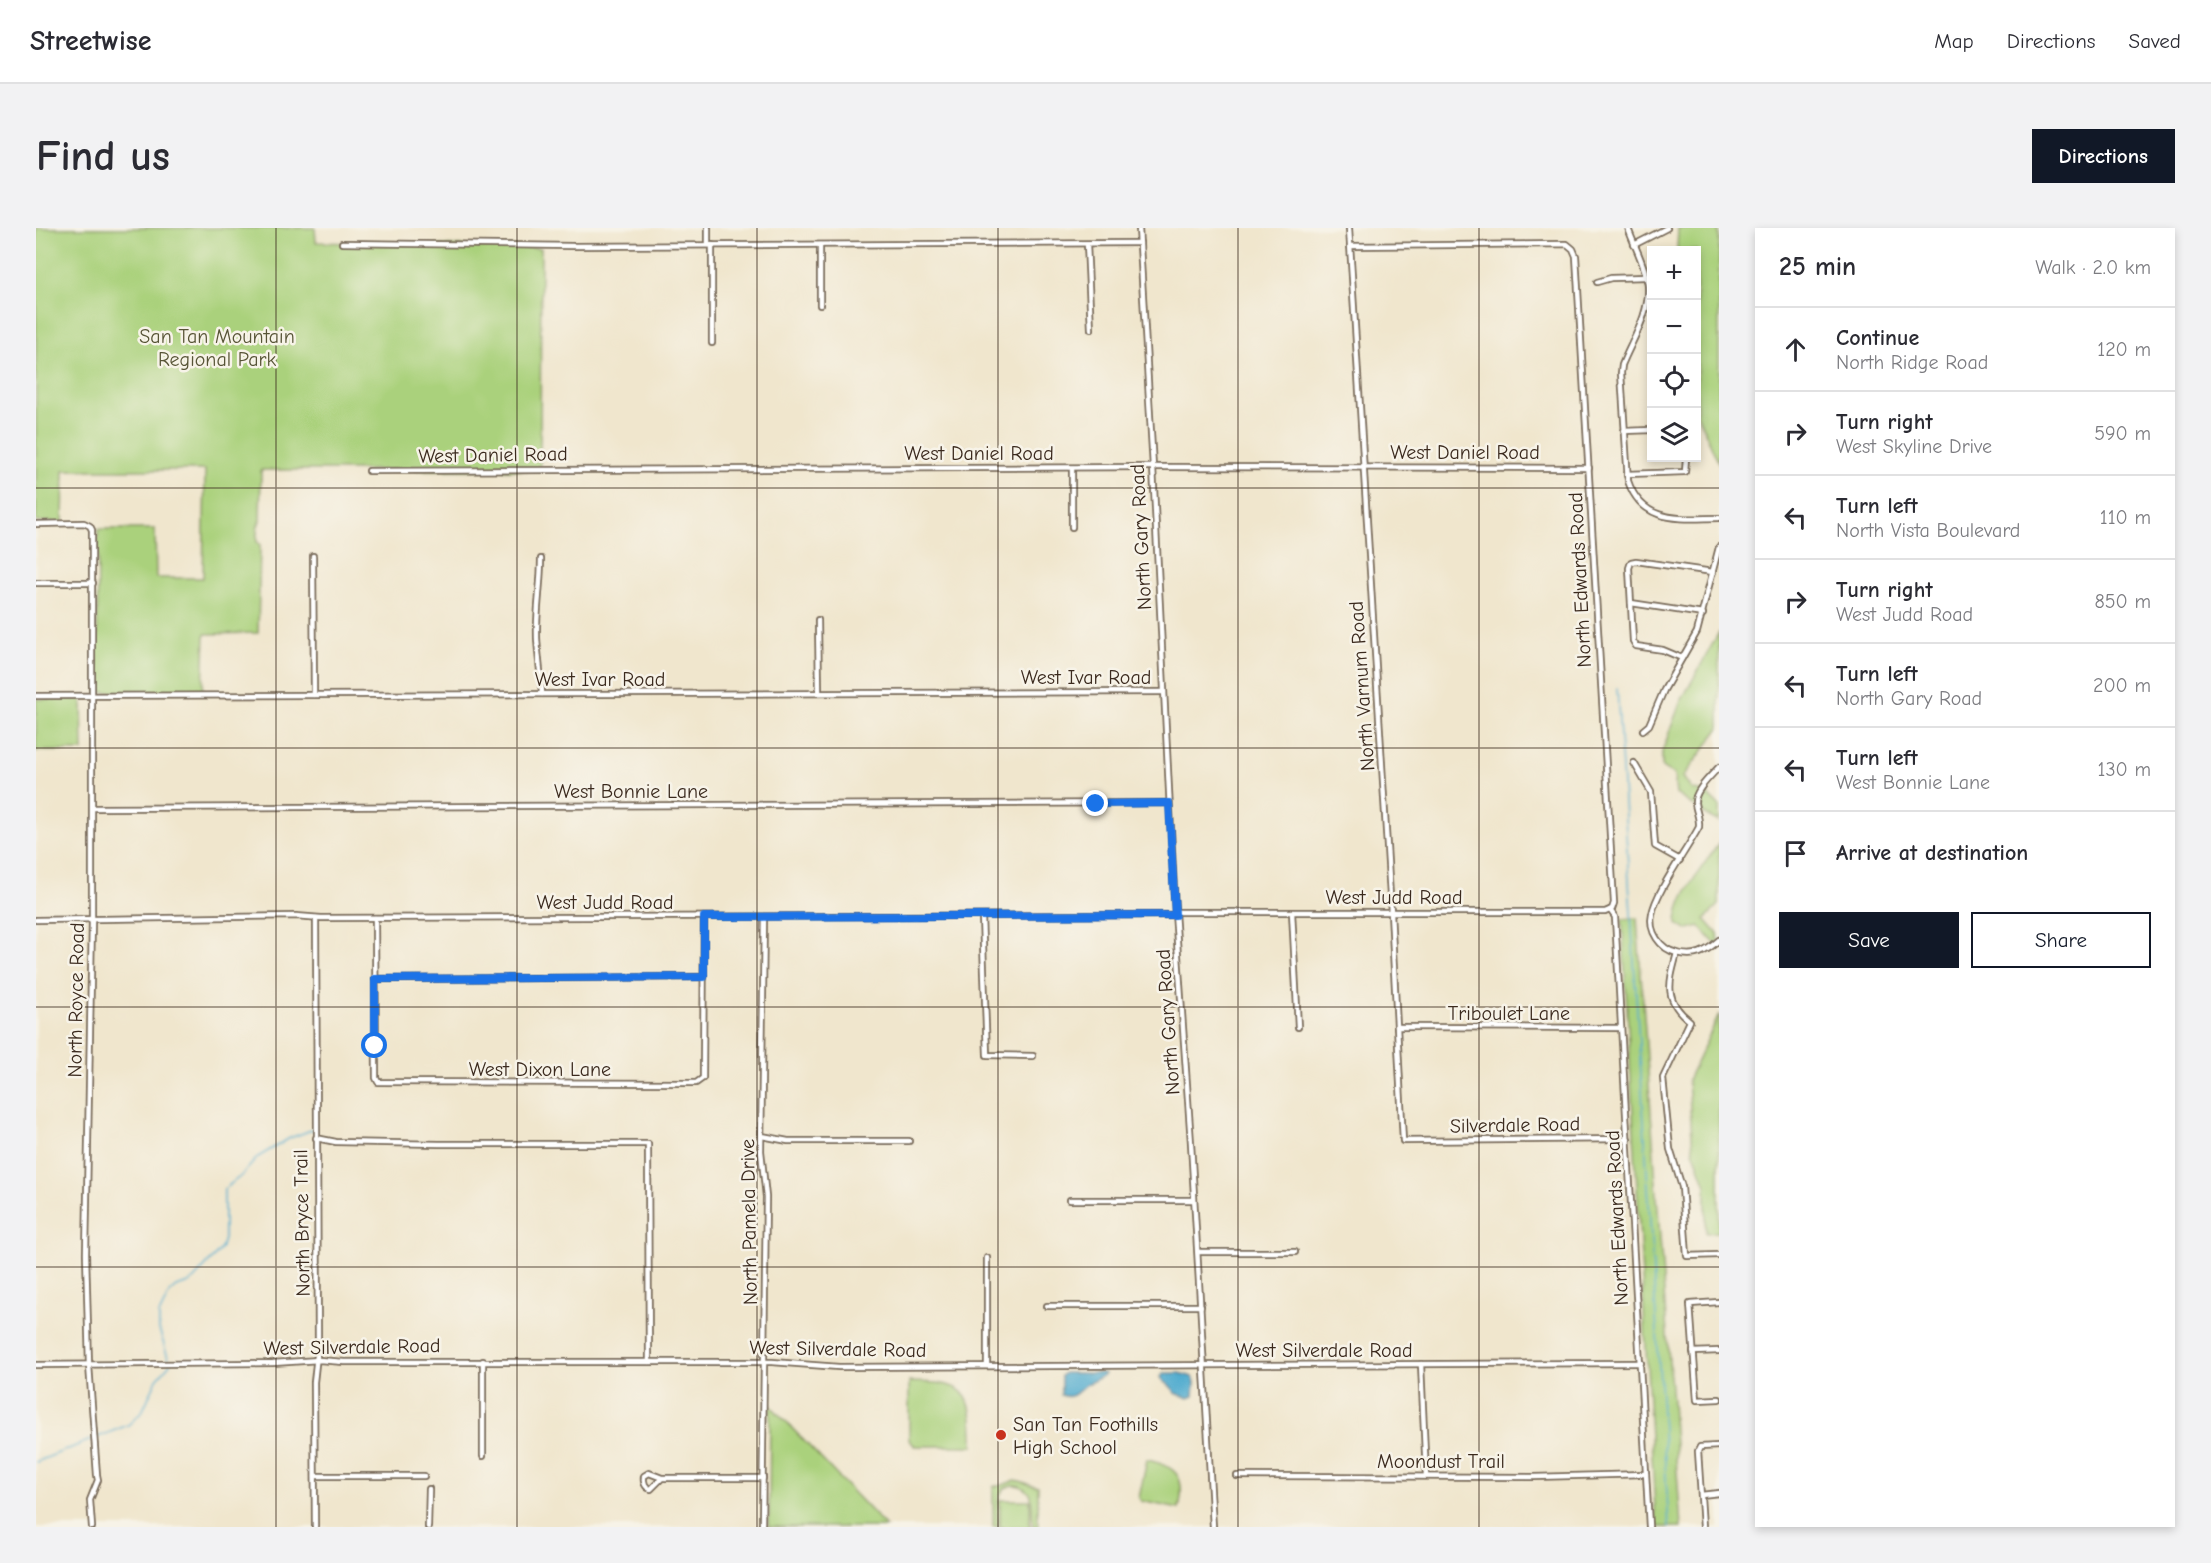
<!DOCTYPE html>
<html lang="en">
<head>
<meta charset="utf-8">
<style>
  :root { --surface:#fff; --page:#f2f2f3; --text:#2b2b33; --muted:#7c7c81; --line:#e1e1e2; --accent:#111827 }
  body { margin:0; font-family:"Comic Neue",sans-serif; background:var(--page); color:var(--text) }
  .controls { position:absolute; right:18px; top:18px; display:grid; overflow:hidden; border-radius:0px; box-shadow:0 3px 9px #0003 }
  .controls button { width:54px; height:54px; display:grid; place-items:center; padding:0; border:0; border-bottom:2px solid var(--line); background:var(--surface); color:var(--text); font:30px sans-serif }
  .stop { position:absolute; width:18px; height:18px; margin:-14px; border:4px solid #1a73e8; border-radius:50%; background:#fff }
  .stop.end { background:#1a73e8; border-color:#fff; box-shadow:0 2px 6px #0008 }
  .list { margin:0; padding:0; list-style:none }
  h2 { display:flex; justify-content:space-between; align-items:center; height:78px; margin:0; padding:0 24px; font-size:26px }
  h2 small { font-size:20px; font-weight:400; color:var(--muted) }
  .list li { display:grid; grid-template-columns:39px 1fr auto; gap:18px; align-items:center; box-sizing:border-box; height:84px; padding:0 24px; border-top:2px solid var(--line) }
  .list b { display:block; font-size:22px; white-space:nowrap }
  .list p { margin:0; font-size:20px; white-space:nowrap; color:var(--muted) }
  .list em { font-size:20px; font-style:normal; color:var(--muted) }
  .actions { display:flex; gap:12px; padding:18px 24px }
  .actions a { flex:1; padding:14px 0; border:2px solid var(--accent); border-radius:0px; text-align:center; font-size:21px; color:var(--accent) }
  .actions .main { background:var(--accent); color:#fff }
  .icon { flex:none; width:33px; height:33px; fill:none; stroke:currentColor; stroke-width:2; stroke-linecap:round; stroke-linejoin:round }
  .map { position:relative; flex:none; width:1683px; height:1299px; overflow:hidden; border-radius:0px }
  header { display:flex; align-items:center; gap:36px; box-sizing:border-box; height:84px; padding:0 30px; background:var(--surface); border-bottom:2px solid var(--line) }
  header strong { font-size:28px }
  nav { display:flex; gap:33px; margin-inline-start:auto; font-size:21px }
  .intro { display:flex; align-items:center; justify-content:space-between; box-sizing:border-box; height:144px; padding:0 36px }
  h1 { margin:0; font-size:42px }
  .button { padding:15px 27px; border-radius:0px; background:var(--accent); color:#fff; font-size:21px; font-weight:700 }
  main { display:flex; gap:36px; padding:0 36px }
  aside { flex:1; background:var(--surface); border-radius:0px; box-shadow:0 3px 9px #0003 }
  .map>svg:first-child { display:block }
  .green { fill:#aad17c; stroke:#727e4d; stroke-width:1.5 }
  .water { fill:#51accf; stroke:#466b76; stroke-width:1.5 }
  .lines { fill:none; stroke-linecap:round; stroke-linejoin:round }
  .stream { stroke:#51accf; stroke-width:1.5 }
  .minor-casing { stroke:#7a6c5b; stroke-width:8 }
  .minor { stroke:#fff; stroke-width:4.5 }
  .route { stroke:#1a73e8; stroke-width:8 }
  .grid { fill:none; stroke:#3b2a1e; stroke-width:1.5; stroke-opacity:0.55 }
  .poi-dot { fill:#c8321e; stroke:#f7f3e8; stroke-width:2 }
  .labels { text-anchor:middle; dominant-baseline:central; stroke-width:5; stroke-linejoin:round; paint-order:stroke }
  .park-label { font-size:20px; fill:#575436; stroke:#f7f3e8 }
  .street-label { font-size:20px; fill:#3b2a1e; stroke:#f7f3e8 }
  .poi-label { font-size:20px; fill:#3b2a1e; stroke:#f7f3e8; text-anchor:start }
</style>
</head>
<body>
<header>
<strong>Streetwise</strong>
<nav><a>Map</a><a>Directions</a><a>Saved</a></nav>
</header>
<div class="intro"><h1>Find us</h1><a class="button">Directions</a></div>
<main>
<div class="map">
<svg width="1683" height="1299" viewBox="0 0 1683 1299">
  <rect width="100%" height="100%" fill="#f7f3e8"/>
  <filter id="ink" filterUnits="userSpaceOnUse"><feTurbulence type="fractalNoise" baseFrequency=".0167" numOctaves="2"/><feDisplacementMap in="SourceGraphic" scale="12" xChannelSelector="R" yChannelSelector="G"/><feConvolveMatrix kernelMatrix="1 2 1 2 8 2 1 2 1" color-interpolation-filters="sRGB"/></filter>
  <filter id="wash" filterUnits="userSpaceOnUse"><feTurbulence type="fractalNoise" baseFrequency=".008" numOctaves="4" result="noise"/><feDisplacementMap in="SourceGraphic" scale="24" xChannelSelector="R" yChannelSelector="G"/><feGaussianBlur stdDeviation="1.35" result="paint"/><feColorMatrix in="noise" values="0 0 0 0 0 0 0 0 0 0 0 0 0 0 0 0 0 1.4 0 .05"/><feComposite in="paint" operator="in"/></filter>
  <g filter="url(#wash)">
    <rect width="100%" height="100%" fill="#f0e6cd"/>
    <g class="green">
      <polygon points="0,0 279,0 280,14 505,20 504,242 225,242 224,292 221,301 221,314 224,316 222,405 169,406 167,464 61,464 62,301 119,301 120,350 167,350 169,242 28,242 27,294 0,294"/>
      <polygon points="1642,0 1683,0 1683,236 1661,186 1660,22 1641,22"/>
      <polygon points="1683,404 1683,501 1647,549 1655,561 1671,566 1683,578 1683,594 1672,588 1640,566 1638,547 1626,539 1626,524 1644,475"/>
      <polygon points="0,471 46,471 47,523 0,523"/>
      <path d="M1683,615V677L1669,691L1682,706L1683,720L1663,698L1650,702L1641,696C1640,670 1668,637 1683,615Z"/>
      <polygon points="1601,690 1602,705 1645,1299 1620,1299 1586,691"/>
      <polygon points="1683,787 1683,1004 1670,1005 1670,957 1657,922 1652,852"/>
      <path d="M873,1154C930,1154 937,1161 937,1218H879L873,1212Z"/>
      <polygon points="734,1177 850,1299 733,1299"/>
      <path d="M1111,1232C1142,1238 1150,1250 1143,1281L1105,1273L1103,1270Z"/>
      <path d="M979,1252C988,1253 993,1258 1002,1258V1299H997L995,1267C990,1261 986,1257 978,1257C957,1259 962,1285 962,1299H957V1258H964Z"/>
      <rect x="964" y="1272" width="30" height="27"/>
    </g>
    <g class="water">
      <path d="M1028,1145H1068L1069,1146C1064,1150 1057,1153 1051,1156C1041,1163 1038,1172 1025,1167V1148Z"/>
      <path d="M1128,1145H1144L1157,1149L1159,1154L1158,1168L1153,1170L1139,1165C1136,1156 1128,1156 1125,1149Z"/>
    </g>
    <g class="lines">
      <g class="stream">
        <polyline points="1581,460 1633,1299"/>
        <polyline points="0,1234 92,1197 106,1184 121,1151 134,1136 123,1101 123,1087 134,1064 140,1059 153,1055 158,1051 185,1021 188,1011 188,961 205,948 222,929 254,910 278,901"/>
      </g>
    </g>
  </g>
  <g filter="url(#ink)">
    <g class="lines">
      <g class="minor-casing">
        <g id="minor">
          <polyline points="672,0 672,17"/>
          <polyline points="1103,0 1117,239 1139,684 1155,915 1177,1299"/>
          <polyline points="1313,0 1355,684 1367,913 1592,911"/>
          <path d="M1592,0C1598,18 1610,38 1612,58C1614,86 1596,112 1586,137L1585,145L1592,253C1607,297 1645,290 1683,290"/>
          <polyline points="306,15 536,18 1104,15"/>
          <polyline points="1051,16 1055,101"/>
          <polyline points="784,17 784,77"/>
          <polyline points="1598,17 1631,0"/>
          <polyline points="1561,54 1575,50 1610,49"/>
          <polyline points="676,115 676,17"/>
          <polyline points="1588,203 1616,202"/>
          <polyline points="333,243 1117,239 1553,240"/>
          <polyline points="1591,246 1649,244 1650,230"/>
          <polyline points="0,296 48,295 54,298 56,302 56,692 50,1026 53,1137 61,1247 62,1252 54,1272 56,1299"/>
          <polyline points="1036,299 1036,240"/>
          <polyline points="277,328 278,467"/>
          <path d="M505,331C505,357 500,383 501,410C502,429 505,447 506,466"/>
          <polyline points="0,355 57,355"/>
          <polyline points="1595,375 1667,386"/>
          <polyline points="782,392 783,465"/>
          <polyline points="1646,430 1627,422 1600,418 1597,413 1593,340 1595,334 1600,333 1677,344"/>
          <polyline points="0,468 1128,464"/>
          <polyline points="1607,502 1613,497 1628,462 1661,404 1683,319"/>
          <polyline points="1598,535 1615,564 1619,618 1644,632"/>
          <path d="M1683,539C1675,548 1658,563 1659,575C1660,584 1664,590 1663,599C1651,622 1620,663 1616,686C1612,703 1624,721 1641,725C1659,730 1670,724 1683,712"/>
          <polyline points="57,580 1133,575"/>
          <polyline points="1574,682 1579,689 1613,1299"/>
          <polyline points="1139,684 1569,684 1576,681 1578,675 1540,28 1537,21 1531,16 1314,18"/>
          <polyline points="1256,684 1262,799"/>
          <polyline points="946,688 951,827 997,828"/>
          <polyline points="339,690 340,850 342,854 660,855 667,850 668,689"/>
          <polyline points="0,692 260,688 285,690 1139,687"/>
          <path d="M1641,725C1633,755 1627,772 1654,793L1627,850L1634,921L1646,959L1651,1028L1683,1027"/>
          <polyline points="339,751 668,749"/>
          <polyline points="1361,799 1585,800"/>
          <polyline points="726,908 752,913 873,913"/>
          <polyline points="280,910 300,914 403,916 612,916 613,1134"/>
          <polyline points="1034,972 1158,972"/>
          <polyline points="1162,1024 1259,1024"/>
          <polyline points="1683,1074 1654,1076 1661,1172 1683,1171"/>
          <polyline points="1011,1078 1165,1078"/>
          <polyline points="1657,1124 1683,1123"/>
          <polyline points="447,1133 447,1228"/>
          <polyline points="1385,1136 1390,1248"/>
          <polyline points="0,1137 237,1135 283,1132 308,1134 736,1134 803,1139 1605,1135"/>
          <polyline points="951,1138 951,1030"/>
          <polyline points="279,1248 388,1248"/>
          <polyline points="1201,1248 1498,1249 1610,1246"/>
          <path d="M626,1250L613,1245L608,1248C607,1254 609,1260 615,1261L626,1250H727"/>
          <polyline points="1665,1267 1683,1265"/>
          <polyline points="279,1299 278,1154 282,1118 280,690"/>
          <polyline points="392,1299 393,1261"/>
          <polyline points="726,1299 730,969 725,923 728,689"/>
          <polyline points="1667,1299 1662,1223 1664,1219 1683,1218"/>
        </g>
      </g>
      <use href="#minor" class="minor"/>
    </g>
  </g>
  <g class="lines" filter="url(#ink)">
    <polyline class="route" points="339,818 339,751 668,749 668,689 1139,687 1133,575 1060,576"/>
  </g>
  <path class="grid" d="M240,0V1299M481,0V1299M721,0V1299M962,0V1299M1202,0V1299M1443,0V1299M0,260H1683M0,520H1683M0,779H1683M0,1039H1683"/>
  <circle class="poi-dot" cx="965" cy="1207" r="6"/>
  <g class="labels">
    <g class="park-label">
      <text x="181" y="108">San Tan Mountain<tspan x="181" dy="23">Regional Park</tspan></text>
    </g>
    <g class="street-label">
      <text x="1429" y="224">West Daniel Road</text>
      <text x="943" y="225">West Daniel Road</text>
      <text transform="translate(457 227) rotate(-1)">West Daniel Road</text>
      <text transform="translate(1105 309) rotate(-93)">North Gary Road</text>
      <text transform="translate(1544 352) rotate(-93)">North Edwards Road</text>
      <text x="1050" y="449">West Ivar Road</text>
      <text x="564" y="451">West Ivar Road</text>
      <text transform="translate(1326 458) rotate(-94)">North Varnum Road</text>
      <text x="595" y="563">West Bonnie Lane</text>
      <text x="1358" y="669">West Judd Road</text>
      <text x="569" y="674">West Judd Road</text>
      <text transform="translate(40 772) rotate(-89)">North Royce Road</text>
      <text x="1473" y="785">Triboulet Lane</text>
      <text transform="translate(1132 794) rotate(-94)">North Gary Road</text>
      <text x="504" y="841">West Dixon Lane</text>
      <text transform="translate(1479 897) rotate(-1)">Silverdale Road</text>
      <text transform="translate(1581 990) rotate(-93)">North Edwards Road</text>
      <text transform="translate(713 994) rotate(-91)">North Pamela Drive</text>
      <text transform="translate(266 995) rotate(-91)">North Bryce Trail</text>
      <text transform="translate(316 1119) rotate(-1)">West Silverdale Road</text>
      <text transform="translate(802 1121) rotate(1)">West Silverdale Road</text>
      <text x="1288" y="1122">West Silverdale Road</text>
      <text x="1405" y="1233">Moondust Trail</text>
    </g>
    <g class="poi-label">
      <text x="977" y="1196">San Tan Foothills<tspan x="977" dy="23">High School</tspan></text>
    </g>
  </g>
</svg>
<div class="controls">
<button>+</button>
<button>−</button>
<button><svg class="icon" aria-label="locate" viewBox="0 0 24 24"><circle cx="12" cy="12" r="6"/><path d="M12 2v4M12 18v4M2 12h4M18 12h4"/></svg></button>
<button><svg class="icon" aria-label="layers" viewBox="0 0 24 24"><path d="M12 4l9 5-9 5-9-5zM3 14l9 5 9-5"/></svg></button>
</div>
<div class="stop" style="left:339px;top:818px"></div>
<div class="stop end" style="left:1060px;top:576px"></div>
</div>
<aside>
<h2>25 min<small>Walk · 2.0 km</small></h2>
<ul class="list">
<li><svg class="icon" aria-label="ahead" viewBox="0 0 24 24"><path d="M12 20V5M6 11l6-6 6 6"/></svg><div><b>Continue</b><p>North Ridge Road</p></div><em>120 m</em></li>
<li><svg class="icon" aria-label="right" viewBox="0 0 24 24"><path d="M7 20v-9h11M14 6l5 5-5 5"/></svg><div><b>Turn right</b><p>West Skyline Drive</p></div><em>590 m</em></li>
<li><svg class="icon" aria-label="left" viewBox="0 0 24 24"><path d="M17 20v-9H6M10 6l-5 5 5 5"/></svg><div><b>Turn left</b><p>North Vista Boulevard</p></div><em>110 m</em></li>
<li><svg class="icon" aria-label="right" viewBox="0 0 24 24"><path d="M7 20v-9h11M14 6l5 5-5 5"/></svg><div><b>Turn right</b><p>West Judd Road</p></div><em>850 m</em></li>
<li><svg class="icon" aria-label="left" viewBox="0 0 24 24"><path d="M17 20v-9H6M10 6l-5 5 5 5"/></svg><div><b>Turn left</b><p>North Gary Road</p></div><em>200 m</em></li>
<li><svg class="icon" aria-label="left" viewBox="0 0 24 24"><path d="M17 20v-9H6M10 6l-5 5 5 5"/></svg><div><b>Turn left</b><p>West Bonnie Lane</p></div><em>130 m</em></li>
<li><svg class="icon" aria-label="arrive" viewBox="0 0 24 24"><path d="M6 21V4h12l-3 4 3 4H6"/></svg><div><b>Arrive at destination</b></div></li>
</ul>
<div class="actions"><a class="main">Save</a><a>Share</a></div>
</aside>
</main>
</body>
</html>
